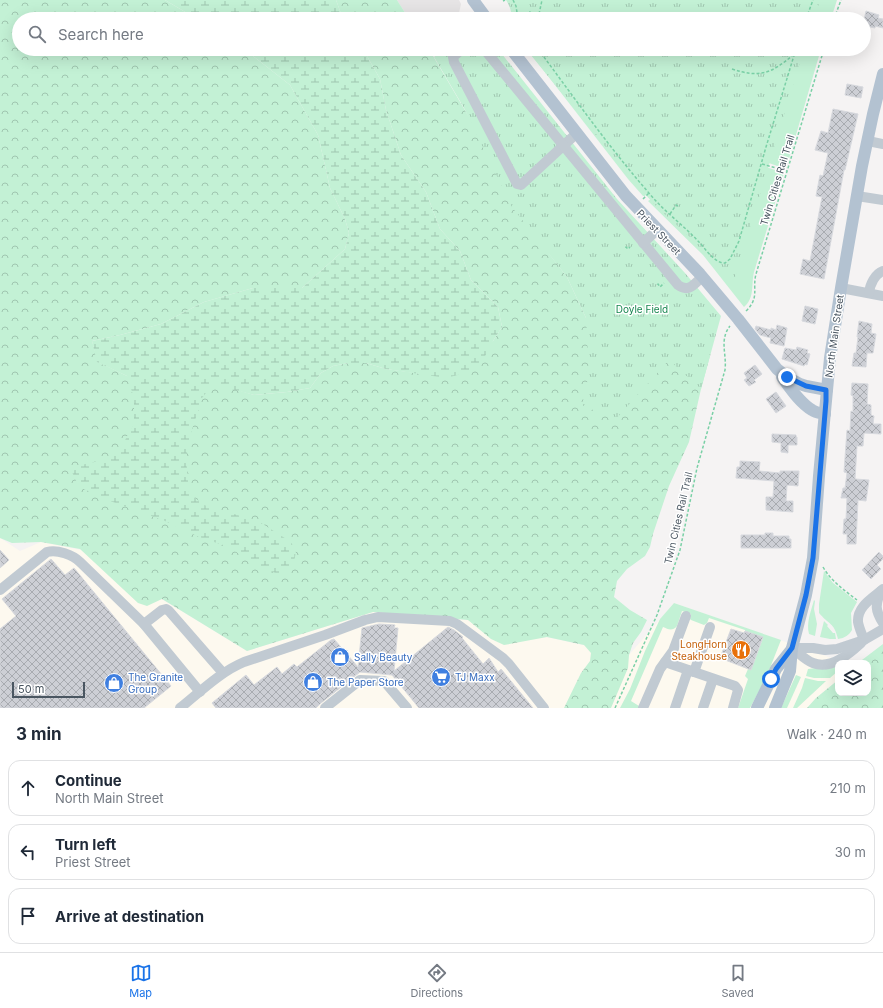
<!DOCTYPE html>
<html lang="en">
<head>
<meta charset="utf-8">
<style>
  :root { --surface:#fff; --page:#f6f6f7; --text:#1f2937; --muted:#747a83; --line:#e0e1e3; --accent:#1a73e8 }
  body { margin:0; font-family:Inter,sans-serif; background:var(--page); color:var(--text) }
  .controls { position:absolute; right:12px; bottom:12px; display:grid; overflow:hidden; border-radius:8px; box-shadow:0 4px 16px #0002 }
  .controls button { width:36px; height:36px; display:grid; place-items:center; padding:0; border:0; border-bottom:1px solid var(--line); background:var(--surface); color:var(--text); font:20px sans-serif }
  .scale { position:absolute; left:12px; bottom:10px; width:73px; box-sizing:border-box; padding-left:4px; border:2px solid #4a5661; border-top:0; font-size:11px; line-height:14px; white-space:nowrap; color:#4a5661; -webkit-text-stroke:3px #fff; paint-order:stroke }
  .stop { position:absolute; width:12px; height:12px; margin:-9px; border:3px solid #1a73e8; border-radius:50%; background:#fff }
  .stop.end { background:#1a73e8; border-color:#fff; box-shadow:0 1px 4px #0008 }
  .list { margin:0; padding:0; list-style:none }
  h2 { display:flex; justify-content:space-between; align-items:center; height:52px; margin:0; padding:0 16px; font-size:17px }
  h2 small { font-size:13px; font-weight:400; color:var(--muted) }
  .list li { display:grid; grid-template-columns:26px 1fr auto; gap:12px; align-items:center; box-sizing:border-box; height:56px; margin:0 8px 8px; padding:0 8px; border:1px solid var(--line); border-radius:12px }
  .list b { display:block; font-size:15px; white-space:nowrap }
  .list p { margin:0; font-size:13px; white-space:nowrap; color:var(--muted) }
  .list em { font-size:13px; font-style:normal; color:var(--muted) }
  .icon { flex:none; width:22px; height:22px; fill:none; stroke:currentColor; stroke-width:2; stroke-linecap:round; stroke-linejoin:round }
  .map { position:relative; flex:none; width:883px; height:708px; overflow:hidden }
  .search { position:absolute; background:var(--surface); box-shadow:0 4px 16px #0002; left:12px; right:12px; top:12px; height:44px; display:flex; align-items:center; gap:10px; box-sizing:border-box; padding:0 14px; border-radius:22px; color:var(--muted); font-size:15px }
  .sheet { height:244px; background:var(--surface) }
  nav { display:flex; justify-content:space-around; align-items:center; box-sizing:border-box; height:56px; border-top:1px solid var(--line); background:var(--surface); font-size:11px; color:var(--muted) }
  nav a { display:grid; justify-items:center; gap:2px }
  nav .on { color:var(--accent) }
  .map>svg:first-child { display:block }
  .commercial { fill:#fdf9ef }
  .education { fill:#e6e4e5 }
  .green { fill:#c3f1d5 }
  .forest { fill:url(#forest-crowns) }
  .wetland { fill:url(#wetland-marsh) }
  .park { fill:url(#park-tufts) }
  .building { fill:url(#building-cross-hatch); stroke:#d7d9de }
  .lines { fill:none; stroke-linecap:round; stroke-linejoin:round }
  .path { stroke:#7ad0a6; stroke-width:1.5; stroke-dasharray:3 2; stroke-linecap:butt }
  .minor { stroke:#c1cad2; stroke-width:10 }
  .major { stroke:#b3c2d1; stroke-width:12 }
  .route { stroke:#1a73e8; stroke-width:5 }
  .labels { text-anchor:middle; dominant-baseline:central; stroke-width:3; stroke-linejoin:round; paint-order:stroke }
  .street-label { font-size:10px; fill:#4a5661; stroke:#fff }
  .park-label { font-size:10px; fill:#17864f; stroke:#fff }
  .food-label { font-size:10px; fill:#c56008; stroke:#fff; text-anchor:end }
  .shop-label { font-size:10px; fill:#366cbe; stroke:#fff; text-anchor:start }
</style>
</head>
<body>
<div class="map">
<svg width="883" height="708" viewBox="0 0 883 708">
  <defs>
    <pattern id="forest-crowns" width="20" height="18" patternUnits="userSpaceOnUse"><rect width="20" height="18" fill="#c3f1d5"/><path d="M2 6a3 3 0 1 1 6 0M12 15a3 3 0 1 1 6 0" fill="none" stroke="#a0c6b0"/></pattern>
    <pattern id="wetland-marsh" width="20" height="14" patternUnits="userSpaceOnUse"><rect width="20" height="14" fill="#c3f1d5"/><path d="M1 5h8M5 5V1M11 12h8M15 12V8" fill="none" stroke="#a0c6b0"/></pattern>
    <pattern id="park-tufts" width="24" height="20" patternUnits="userSpaceOnUse"><rect width="24" height="20" fill="#c3f1d5"/><path d="M3 7l-1-3M5 7V3M7 7l1-3M15 17l-1-3M17 17v-4M19 17l1-3" fill="none" stroke="#a0c6b0"/></pattern>
    <pattern id="building-cross-hatch" width="8" height="8" patternUnits="userSpaceOnUse"><rect width="8" height="8" fill="#cdcfd5"/><path d="M0 0l8 8M0 8l8-8" fill="none" stroke="#a8abb0"/></pattern>
  </defs>
  <rect width="100%" height="100%" fill="#f5f3f3"/>
  <polygon class="commercial" points="0,538 20,551 41,542 81,550 247,651 373,612 468,620 629,655 674,603 846,663 838,663 838,680 816,698 807,708 0,708"/>
  <polygon class="education" points="397,0 459,0 461,4 459,13 459,19 409,19"/>
  <g class="green">
    <polygon points="815,0 837,0 831,19 809,19"/>
    <polygon points="527,49 646,194 645,196 643,196 628,179"/>
    <polygon points="799,49 821,49 786,169 766,162"/>
    <path d="M763,166L784,173L754,272C751,285 755,298 744,307L703,255L648,201L651,199Z"/>
    <path d="M824,571L833,583L857,602L851,613L852,630C849,635 845,638 838,639C834,622 829,625 819,613V604Z"/>
    <path d="M814,600L815,601L814,609L817,624L815,636L809,634C806,623 811,611 814,600Z"/>
    <path d="M674,603L781,640L766,678L750,708H738L748,679L745,676L748,669L751,670L763,638L745,631V630L709,618L707,623L704,625L691,620L690,619L691,614L682,611L677,626C672,632 668,629 663,627L631,701L639,706V708H620L630,689L645,651L660,619Z"/>
    <polygon points="824,621 828,625 827,626 833,633 835,633 836,639 830,639 820,637"/>
    <polygon points="838,665 838,671 830,678 814,678 806,676 808,669"/>
    <polygon points="796,675 801,677 787,708 781,708"/>
    <polygon points="805,678 818,681 826,681 797,708 793,708 802,688"/>
  </g>
  <g class="forest">
    <polygon points="0,0 165,0 197,19 19,19 19,49 244,49 290,85 318,135 330,188 345,219 349,233 345,249 302,288 253,288 204,302 161,324 120,335 92,341 98,362 152,388 187,379 221,385 254,395 287,392 310,388 321,373 333,366 348,363 366,363 386,369 423,374 493,341 502,327 498,307 471,280 460,251 440,229 426,192 401,155 386,110 380,79 363,49 429,49 550,255 567,277 586,318 710,356 701,389 689,442 669,486 653,534 650,547 645,556 627,569 617,581 614,597 630,610 647,620 641,632 633,643 629,655 628,668 611,708 564,708 581,673 590,661 591,653 584,645 547,637 504,645 491,639 468,620 373,612 247,651 162,599 147,606 138,603 80,549 41,542 12,543 0,538"/>
    <polygon points="336,0 397,0 409,19 343,19"/>
    <polygon points="883,644 883,708 807,708 816,698 838,680 838,693 868,693 868,663 858,663"/>
  </g>
  <g class="wetland">
    <polygon points="165,0 336,0 343,19 197,19"/>
    <polygon points="244,49 363,49 380,79 386,110 401,155 426,192 440,229 460,251 471,280 498,307 502,327 493,341 484,358 469,372 446,378 386,369 366,363 348,363 333,366 321,373 310,388 287,392 254,395 213,384 202,398 190,436 186,457 189,493 204,505 258,521 291,542 296,552 293,566 281,575 267,570 226,546 199,537 165,521 110,501 79,487 72,472 81,465 103,460 121,448 134,423 134,398 127,376 97,362 92,341 120,335 161,324 204,302 253,288 302,288 345,249 349,233 345,219 330,188 318,135 290,85"/>
  </g>
  <g class="park">
    <path d="M506,0H820L814,19H511C512,12 510,6 506,0Z"/>
    <polygon points="444,49 498,49 617,199 685,273 721,316 701,389 669,360 615,420 582,405 589,374 586,318 567,277 512,207 464,108 434,57"/>
    <polygon points="526,49 804,49 732,287 693,240 660,210 638,187"/>
  </g>
  <g class="building">
    <polygon points="866,11 879,15 878,18 883,19 883,28 875,26 875,28 866,26 867,23 864,22 864,20"/>
    <polygon points="847,84 863,87 861,98 845,95"/>
    <polygon points="833,109 858,114 845,170 844,170 824,279 800,274 803,259 810,261 822,197 816,196 820,175 823,176 828,153 815,150 821,131 828,133"/>
    <polygon points="805,306 818,309 815,324 802,321"/>
    <polygon points="859,321 872,324 871,333 876,334 873,353 867,353 866,367 852,366 854,353 856,353 858,337 857,337"/>
    <polygon points="777,325 787,328 784,346 770,343 771,338 760,335 755,329 756,326 771,330 771,328 776,330"/>
    <polygon points="797,347 808,350 807,353 810,354 807,365 805,364 804,366 782,359 785,348 796,350"/>
    <polygon points="755,365 762,374 754,380 756,382 749,386 744,380 747,378 744,373"/>
    <polygon points="852,383 868,384 867,404 871,405 871,415 874,416 873,424 881,424 881,434 864,433 863,446 857,446 855,479 869,480 866,501 858,500 856,544 847,544 847,534 843,534 844,519 846,519 847,498 841,498 843,488 845,488 847,473 844,472 847,430 850,431 851,411 853,412 853,396 851,395"/>
    <polygon points="776,392 786,406 776,413 766,399"/>
    <polygon points="772,434 796,435 796,437 797,437 797,445 788,445 788,453 781,452 781,443 772,442"/>
    <polygon points="740,461 760,462 759,471 780,473 780,471 799,471 798,486 787,485 786,501 793,501 793,512 766,510 766,497 773,497 774,481 736,478 737,467 740,467"/>
    <polygon points="765,533 773,533 773,536 789,536 789,539 791,539 791,548 741,548 741,535 765,535"/>
    <polygon points="0,550 9,560 0,568"/>
    <polygon points="879,552 883,556 883,559 877,565 881,569 871,579 862,570"/>
    <polygon points="51,559 65,575 74,568 171,686 144,708 0,708 0,629 16,616 2,599"/>
    <polygon points="379,624 395,625 394,628 398,628 394,671 448,627 454,630 463,637 462,638 483,664 489,658 498,672 501,669 533,708 419,708 392,675 360,672 321,703 316,708 216,708 212,703 246,675 254,685 277,667 282,674 294,664 297,667 331,640 334,639 358,667 362,628"/>
    <polygon points="731,629 744,633 745,631 763,637 751,670 720,658"/>
  </g>
  <g class="lines">
    <g class="path">
      <polyline points="513,0 516,6 518,19"/>
      <polyline points="503,1 505,0"/>
      <polyline points="523,19 525,14 530,12 534,15 535,19"/>
      <polyline points="538,19 542,0"/>
      <polyline points="806,19 813,0"/>
      <polyline points="834,19 841,0"/>
      <path d="M538,49C576,100 613,153 656,201C669,215 685,227 698,241C705,248 715,264 725,263L730,259L739,241L766,147L796,49"/>
      <path d="M732,69C759,78 771,74 793,55"/>
      <polyline points="762,164 787,171"/>
      <polyline points="643,199 649,193"/>
      <polyline points="670,214 676,205 678,206"/>
      <polyline points="626,248 626,247 628,249 630,247"/>
      <polyline points="658,285 658,284 660,287 664,283"/>
      <path d="M746,311C760,297 752,290 756,274L824,49"/>
      <path d="M823,567C831,581 844,590 857,600"/>
      <path d="M615,708L657,615L680,550L697,468L725,370C727,354 719,340 730,326"/>
    </g>
    <g class="minor">
      <polyline points="462,49 453,57 454,62 517,184 521,185 523,183 577,133"/>
      <path d="M484,49L678,285C689,293 694,284 702,277"/>
      <polyline points="868,141 883,144"/>
      <polyline points="857,196 883,200"/>
      <polyline points="643,243 657,230"/>
      <polyline points="841,288 883,296"/>
      <path d="M869,293C870,284 875,274 883,271"/>
      <path d="M0,590L47,552C57,549 73,555 80,562L144,624L200,692"/>
      <path d="M881,591C875,605 875,610 883,623"/>
      <polyline points="144,624 162,610 166,609 169,611 223,673"/>
      <path d="M864,640C862,634 859,628 858,622C857,606 873,598 883,589"/>
      <polyline points="792,648 813,648 825,650 837,649 864,640 883,629"/>
      <path d="M792,648C799,653 805,660 813,663C831,670 849,654 861,643"/>
      <polyline points="665,662 735,686 738,690 733,708"/>
      <polyline points="694,672 710,627"/>
      <path d="M180,708C200,692 220,672 244,662L325,635L365,620L378,617L450,621L457,624L503,658L509,664L544,708"/>
      <polyline points="325,708 360,680 384,681 407,708"/>
      <polyline points="643,708 660,669 673,651 686,616"/>
      <polyline points="675,708 688,670"/>
      <polyline points="703,708 713,679"/>
    </g>
    <g class="major">
      <polyline points="473,0 487,19"/>
      <polyline points="511,49 626,196 700,274 738,319 777,369 787,377 800,384 806,386 827,390"/>
      <path d="M782,377C790,388 800,403 812,410C816,413 820,413 825,414"/>
      <polyline points="757,708 776,669 792,649"/>
      <polyline points="775,708 779,698 790,671 792,648 806,595 813,558 819,476 830,358 841,288 862,166 873,114 883,74"/>
    </g>
  </g>
  <g class="lines">
    <polyline class="route" points="771,679 776,669 792,648 806,595 813,558 826,401 826,390 806,386 787,377"/>
  </g>
  <defs>
    <g id="restaurant-disc" transform="scale(1)"><circle r="9.5" fill="#e8710a" stroke="#fff"/><path d="M-5-6h1v4h1v-4h1v4h1v-4h1v5L-1.5 .5V6h-2V.5L-5-1ZM5-6V6H3V1.5H1.5Q1.5-4 5-6Z" fill="#fff"/></g>
    <g id="shop-disc" transform="scale(1)"><circle r="9.5" fill="#3f7fe0" stroke="#fff"/><path d="M-5-2.5h2.3a2.7 3.5 0 0 1 5.4 0H5L5.5 6h-11ZM-1.5-2.5h3a1.5 2.3 0 0 0-3 0Z" fill="#fff"/></g>
    <g id="supermarket-disc" transform="scale(1)"><circle r="9.5" fill="#3f7fe0" stroke="#fff"/><path d="M-6-5.5h2.5l.6 2H6L4.5 2H-2.5L-4.4-4H-6ZM-1.5 3.2a1.3 1.3 0 1 0 .1 0ZM3 3.2a1.3 1.3 0 1 0 .1 0Z" fill="#fff"/></g>
  </defs>
  <g fill-rule="evenodd">
    <use href="#restaurant-disc" x="741" y="650"/>
    <use href="#shop-disc" x="340" y="657"/>
    <use href="#supermarket-disc" x="441" y="677"/>
    <use href="#shop-disc" x="313" y="682"/>
    <use href="#shop-disc" x="114" y="683"/>
  </g>
  <g class="labels">
    <g class="street-label">
      <text transform="translate(777 180) rotate(-73)">Twin Cities Rail Trail</text>
      <text transform="translate(659 232) rotate(46)">Priest Street</text>
      <text transform="translate(834 336) rotate(-82)">North Main Street</text>
      <text transform="translate(678 518) rotate(-77)">Twin Cities Rail Trail</text>
    </g>
    <g class="park-label">
      <text x="642" y="309">Doyle Field</text>
    </g>
    <g class="food-label">
      <text x="727" y="644">LongHorn<tspan x="727" dy="12">Steakhouse</tspan></text>
    </g>
    <g class="shop-label">
      <text x="354" y="657">Sally Beauty</text>
      <text x="128" y="677">The Granite<tspan x="128" dy="12">Group</tspan></text>
      <text x="455" y="677">TJ Maxx</text>
      <text x="327" y="682">The Paper Store</text>
    </g>
  </g>
</svg>
<div class="controls">
<button><svg class="icon" aria-label="layers" viewBox="0 0 24 24"><path d="M12 4l9 5-9 5-9-5zM3 14l9 5 9-5"/></svg></button>
</div>
<div class="scale">50 m</div>
<div class="stop" style="left:771px;top:679px"></div>
<div class="stop end" style="left:787px;top:377px"></div>
<div class="search"><svg class="icon" aria-label="search" viewBox="0 0 24 24"><circle cx="10" cy="10" r="6"/><path d="M15 15l6 6"/></svg>Search here</div>
</div>
<section class="sheet">
<h2>3 min<small>Walk · 240 m</small></h2>
<ul class="list">
<li><svg class="icon" aria-label="ahead" viewBox="0 0 24 24"><path d="M12 20V5M6 11l6-6 6 6"/></svg><div><b>Continue</b><p>North Main Street</p></div><em>210 m</em></li>
<li><svg class="icon" aria-label="left" viewBox="0 0 24 24"><path d="M17 20v-9H6M10 6l-5 5 5 5"/></svg><div><b>Turn left</b><p>Priest Street</p></div><em>30 m</em></li>
<li><svg class="icon" aria-label="arrive" viewBox="0 0 24 24"><path d="M6 21V4h12l-3 4 3 4H6"/></svg><div><b>Arrive at destination</b></div></li>
</ul>
</section>
<nav>
<a class="on"><svg class="icon" aria-label="map" viewBox="0 0 24 24"><path d="M3 6l6-2 6 2 6-2v14l-6 2-6-2-6 2zM9 4v14M15 6v14"/></svg>Map</a>
<a><svg class="icon" aria-label="directions" viewBox="0 0 24 24"><path d="M12 3l9 9-9 9-9-9zM9 14v-3h6M13 9l2 2-2 2"/></svg>Directions</a>
<a><svg class="icon" aria-label="saved" viewBox="0 0 24 24"><path d="M7 4h10v16l-5-4-5 4z"/></svg>Saved</a>
</nav>
</body>
</html>
